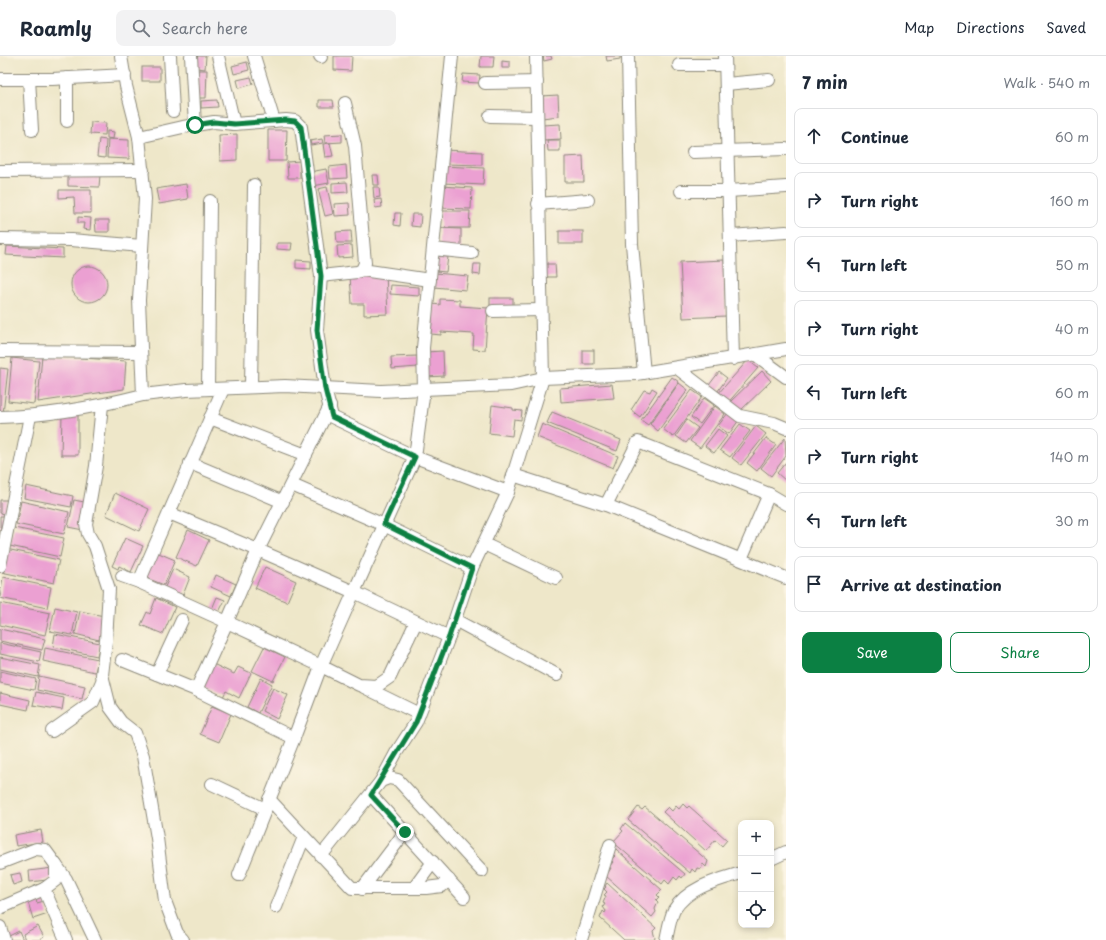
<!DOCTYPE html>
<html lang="en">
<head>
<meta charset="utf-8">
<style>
  :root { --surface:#fff; --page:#f2f2f3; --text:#1f2937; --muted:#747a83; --line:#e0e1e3; --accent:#0b8043 }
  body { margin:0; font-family:"Playpen Sans",sans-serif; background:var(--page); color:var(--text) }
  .controls { position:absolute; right:12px; bottom:12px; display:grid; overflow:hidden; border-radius:8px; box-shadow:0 2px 6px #0003 }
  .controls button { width:36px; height:36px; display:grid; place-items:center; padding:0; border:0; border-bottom:1px solid var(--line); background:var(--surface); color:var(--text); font:20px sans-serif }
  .stop { position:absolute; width:12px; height:12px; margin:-9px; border:3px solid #0b8043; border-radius:50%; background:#fff }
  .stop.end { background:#0b8043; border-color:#fff; box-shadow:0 1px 4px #0008 }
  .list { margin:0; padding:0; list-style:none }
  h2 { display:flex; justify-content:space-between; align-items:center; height:52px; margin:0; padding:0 16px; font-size:17px }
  h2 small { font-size:13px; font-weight:400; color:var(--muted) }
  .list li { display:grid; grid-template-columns:26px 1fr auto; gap:12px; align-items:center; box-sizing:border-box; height:56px; margin:0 8px 8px; padding:0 8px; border:1px solid var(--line); border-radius:8px }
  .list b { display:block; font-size:15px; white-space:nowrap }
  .list em { font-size:13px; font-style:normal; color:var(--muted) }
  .actions { display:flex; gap:8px; padding:12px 16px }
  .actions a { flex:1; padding:9px 0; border:1px solid var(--accent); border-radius:8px; text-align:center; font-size:14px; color:var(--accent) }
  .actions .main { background:var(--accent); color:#fff }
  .icon { flex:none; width:22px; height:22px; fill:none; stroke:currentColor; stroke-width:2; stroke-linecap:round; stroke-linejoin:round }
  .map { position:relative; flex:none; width:786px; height:884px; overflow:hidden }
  header { display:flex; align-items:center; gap:24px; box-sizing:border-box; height:56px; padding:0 20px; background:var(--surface); border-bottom:1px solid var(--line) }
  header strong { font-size:19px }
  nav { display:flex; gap:22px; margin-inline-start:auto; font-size:14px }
  .search { width:280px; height:36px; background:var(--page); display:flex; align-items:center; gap:10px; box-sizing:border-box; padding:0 14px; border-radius:8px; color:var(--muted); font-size:15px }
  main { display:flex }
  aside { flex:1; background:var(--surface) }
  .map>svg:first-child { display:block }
  .building { fill:#eba0d2 }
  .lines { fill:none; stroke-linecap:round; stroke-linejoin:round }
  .street-casing { stroke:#8c897a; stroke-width:14 }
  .street { stroke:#fff; stroke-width:12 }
  .route { stroke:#0b8043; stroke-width:5 }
</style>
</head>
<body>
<header>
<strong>Roamly</strong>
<div class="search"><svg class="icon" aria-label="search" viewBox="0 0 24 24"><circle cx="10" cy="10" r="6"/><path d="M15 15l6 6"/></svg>Search here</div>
<nav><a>Map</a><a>Directions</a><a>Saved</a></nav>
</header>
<main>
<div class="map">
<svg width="786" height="884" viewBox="0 0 786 884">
  <rect width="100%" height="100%" fill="#fcf5e5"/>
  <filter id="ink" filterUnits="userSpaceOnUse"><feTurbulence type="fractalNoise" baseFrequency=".025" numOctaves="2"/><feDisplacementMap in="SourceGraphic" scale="8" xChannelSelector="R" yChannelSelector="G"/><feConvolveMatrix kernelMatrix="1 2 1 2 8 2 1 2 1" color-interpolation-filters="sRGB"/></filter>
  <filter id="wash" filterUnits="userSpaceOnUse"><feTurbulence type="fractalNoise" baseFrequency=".012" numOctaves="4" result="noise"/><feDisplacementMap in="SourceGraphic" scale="16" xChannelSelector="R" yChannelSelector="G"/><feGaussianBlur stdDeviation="0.9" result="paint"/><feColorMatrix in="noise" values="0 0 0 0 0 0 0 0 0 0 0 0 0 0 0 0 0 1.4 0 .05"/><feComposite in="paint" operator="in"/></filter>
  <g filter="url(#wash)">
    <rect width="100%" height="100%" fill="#eee7c9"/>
    <g id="blocks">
      <g class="building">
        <polygon points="197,0 206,0 205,13 197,12"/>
        <polygon points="334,0 352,0 351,15 334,14"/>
        <polygon points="481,0 494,0 493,11 480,11"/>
        <polygon points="543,0 551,0 552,3 544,5"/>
        <polygon points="606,0 620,0 620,3 607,5"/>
        <polygon points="502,5 510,6 510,12 502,12"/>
        <polygon points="247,6 249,14 234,18 232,10"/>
        <rect x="142" y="11" width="18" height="14"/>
        <polygon points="198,14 207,14 206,42 197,42"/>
        <polygon points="463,18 480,19 479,27 462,26"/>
        <polygon points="251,21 253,28 239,32 237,24"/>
        <polygon points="558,39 559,60 542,62 541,40"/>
        <polygon points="217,44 218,51 201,52 201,45"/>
        <polygon points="319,44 333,44 334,51 319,51"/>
        <polygon points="91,66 106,67 105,79 90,78"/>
        <polygon points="560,68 561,83 543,84 542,69"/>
        <polygon points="268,74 287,74 286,105 268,105"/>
        <polygon points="107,75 114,76 113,83 107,82"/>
        <polygon points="237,78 237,104 220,105 219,79"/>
        <polygon points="342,78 342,86 325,87 324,79"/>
        <polygon points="99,83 106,84 105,102 97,101"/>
        <polygon points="108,83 129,84 129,103 107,102"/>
        <polygon points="322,83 323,87 311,89 310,85"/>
        <polygon points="547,84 560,84 560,95 548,95"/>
        <polygon points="330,87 333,100 325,101 323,88"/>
        <polygon points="444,94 482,96 482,109 444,108"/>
        <polygon points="583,100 584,126 565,126 565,101"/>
        <polygon points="300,105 300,122 288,122 287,106"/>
        <polygon points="346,109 347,122 330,123 329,111"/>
        <polygon points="443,110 484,112 483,129 442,127"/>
        <polygon points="326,113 329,127 313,130 310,116"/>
        <polygon points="68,118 100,119 99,131 68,130"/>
        <polygon points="372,119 378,119 379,129 373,129"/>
        <polygon points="347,126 348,136 332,137 332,127"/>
        <polygon points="186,128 188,143 159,148 156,133"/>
        <polygon points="441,130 472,132 471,153 440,152"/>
        <polygon points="327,131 333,158 325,160 318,133"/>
        <polygon points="373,131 379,131 380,141 374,142"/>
        <polygon points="59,134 91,134 91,157 75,157 74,141 59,142"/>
        <polygon points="381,143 382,151 375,152 374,144"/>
        <polygon points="349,147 350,159 335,160 334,148"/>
        <polygon points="440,155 470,155 469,172 440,172"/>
        <polygon points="395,157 401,157 400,170 394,169"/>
        <polygon points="412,158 421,158 420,171 411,170"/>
        <polygon points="78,161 91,162 90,174 83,173 84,167 78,167"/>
        <polygon points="95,164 109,164 109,176 96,176"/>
        <polygon points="439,172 461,173 461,194 439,193"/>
        <polygon points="351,175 352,187 337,187 336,176"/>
        <rect x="559" y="175" width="24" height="13"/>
        <polygon points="277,187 292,187 291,194 277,193"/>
        <polygon points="352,189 353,201 338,202 337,190"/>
        <polygon points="7,190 63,193 63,202 6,199"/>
        <polygon points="437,200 448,201 446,216 436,215"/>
        <polygon points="296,204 311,205 311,213 296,212"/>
        <polygon points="724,204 726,260 683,262 680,206"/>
        <polygon points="474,208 481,208 480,219 473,218"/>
        <polygon points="543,208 555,208 556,221 543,221"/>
        <circle cx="89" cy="228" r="18"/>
        <polygon points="435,217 468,220 466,234 434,231"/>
        <polygon points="386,218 388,258 364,259 364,248 352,248 350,220"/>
        <polygon points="391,229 419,231 419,240 390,238"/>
        <rect x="490" y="242" width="23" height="11"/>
        <polygon points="440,243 460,244 460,250 488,252 485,294 473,293 474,278 441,276 441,279 431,278 433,248 440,249"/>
        <rect x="583" y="294" width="11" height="14"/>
        <polygon points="443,295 444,320 426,321 425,296"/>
        <polygon points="42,299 126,305 124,333 38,346"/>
        <polygon points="417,300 418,311 392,313 391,301"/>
        <polygon points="12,302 39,305 34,348 8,345"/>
        <polygon points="748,304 758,312 726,349 716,340"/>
        <polygon points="0,312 8,313 3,358 0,358"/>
        <polygon points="762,315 771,325 739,356 729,347"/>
        <polygon points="719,316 727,322 715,339 706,333"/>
        <polygon points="672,321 679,326 648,369 641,364"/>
        <polygon points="679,327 688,334 658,375 650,368"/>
        <polygon points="612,328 614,342 561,346 560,332"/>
        <polygon points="652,332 657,335 640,361 631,354 644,334 650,336"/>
        <polygon points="692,334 702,341 673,381 663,373"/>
        <polygon points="704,342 714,349 700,368 691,361"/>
        <polygon points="492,349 513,352 513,354 522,355 521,364 514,363 512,380 489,377"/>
        <polygon points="715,350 725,358 700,392 690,385"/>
        <polygon points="552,356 621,384 617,395 547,367"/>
        <polygon points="728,357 739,364 729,378 718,370"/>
        <polygon points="62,358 78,358 78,399 61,399"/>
        <polygon points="687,364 698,372 686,387 676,380"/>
        <polygon points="542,368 618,400 613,412 537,381"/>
        <polygon points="740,368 750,375 730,401 720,394"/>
        <polygon points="756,370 766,378 741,409 732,402"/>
        <polygon points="718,373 727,380 714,397 705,390"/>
        <polygon points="766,382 776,389 757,415 747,407"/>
        <polygon points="785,382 786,400 771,420 761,412"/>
        <polygon points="786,406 786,425 777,417"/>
        <polygon points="26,430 73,440 71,451 24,442"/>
        <polygon points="115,437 149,453 139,475 106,459"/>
        <polygon points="0,444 7,444 6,458 0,457"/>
        <polygon points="74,444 89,447 83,474 68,471"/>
        <polygon points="21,445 69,456 64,478 16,468"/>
        <polygon points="0,460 4,460 3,472 0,471"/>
        <polygon points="14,472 64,482 60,501 10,490"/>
        <polygon points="188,474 209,484 197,510 176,501"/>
        <polygon points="125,482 143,490 131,516 119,510 118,513 112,510"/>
        <polygon points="6,493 59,504 54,527 1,516"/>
        <polygon points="154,495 175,504 164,529 144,521"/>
        <polygon points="265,511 296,525 287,546 255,532"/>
        <polygon points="173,513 190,521 183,539 165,531"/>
        <polygon points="216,519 236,528 231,540 211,531"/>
        <polygon points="3,521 51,531 47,552 0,542"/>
        <polygon points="217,541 225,544 219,556 212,553"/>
        <polygon points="156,542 175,551 163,578 141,569 147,556 150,558"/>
        <polygon points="0,547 50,557 45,579 0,569"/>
        <polygon points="55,551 77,556 72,579 50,575"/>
        <polygon points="80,555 104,560 99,584 75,578"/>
        <polygon points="0,573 45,583 42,594 0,585"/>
        <polygon points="55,578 100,587 97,600 53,591"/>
        <polygon points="0,587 41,596 39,606 0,598"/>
        <polygon points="264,591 285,601 273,625 252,615"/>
        <polygon points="45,592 98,603 95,616 43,605"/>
        <polygon points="0,601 40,609 38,621 0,613"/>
        <polygon points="211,607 234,618 238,611 251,617 239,642 226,635 223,641 200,629"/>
        <polygon points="0,615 36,623 34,634 0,627"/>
        <polygon points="39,620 85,630 82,643 37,634"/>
        <polygon points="261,622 272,628 258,657 247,651"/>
        <polygon points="273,632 288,639 277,663 262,655"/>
        <polygon points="36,636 64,642 62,654 33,649"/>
        <polygon points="0,637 30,644 28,654 0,648"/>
        <polygon points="212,650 231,658 219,686 200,678"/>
        <polygon points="683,748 687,752 689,750 727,784 722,790 715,784 706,795 663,756 668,751 672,755 676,750 679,753"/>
        <polygon points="638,751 642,754 645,751 708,805 706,811 703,808 701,813 697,812 695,816 692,813 690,817 628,764"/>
        <polygon points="625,767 685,818 682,822 680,820 677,824 674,821 669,828 665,824 662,828 613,786 623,775 621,773"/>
        <polygon points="41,774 43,786 16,790 14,779"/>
        <polygon points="616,793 662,834 657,839 659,841 656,844 658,846 655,853 656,856 652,861 606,820 611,812 609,811 613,806 611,804 615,800 612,797"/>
        <polygon points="53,812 55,823 30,826 29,815"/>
        <polygon points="20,817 22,826 13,829 10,819"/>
        <polygon points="607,827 656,872 653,875 655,882 654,884 624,884 600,862 603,855 605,857 606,855 603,851 605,848 603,847 606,840 604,839 607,836 604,833 606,831 605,830"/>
        <polygon points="36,843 37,847 44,845 48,858 33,863 28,846"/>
        <polygon points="38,870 44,881 39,884 25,884 23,878"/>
        <polygon points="19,875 23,884 8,884 7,881"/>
      </g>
    </g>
  </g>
  <g filter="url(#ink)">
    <use href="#blocks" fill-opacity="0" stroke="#8c897a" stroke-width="1"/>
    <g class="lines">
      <g class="street-casing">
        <g id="street">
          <polyline points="170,0 173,55"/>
          <polyline points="191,0 195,69"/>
          <polyline points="218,0 234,68"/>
          <polyline points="254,0 274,65"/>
          <polyline points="320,0 321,1"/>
          <polyline points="452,0 423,292 424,333 415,401 354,536 449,581 472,512 508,436"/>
          <polyline points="628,0 632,188 644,317"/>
          <polyline points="725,0 733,303"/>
          <polyline points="679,9 725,9"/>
          <polyline points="67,22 67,65"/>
          <polyline points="0,23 52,23 125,19"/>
          <polyline points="29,23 32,74"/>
          <polyline points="485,27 537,26"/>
          <polyline points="726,28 769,24"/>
          <polyline points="490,60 536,61"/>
          <polyline points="139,81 183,71 214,66 234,68 286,64 295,65 301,71 321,220 317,274 325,333 332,361 415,401 508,436 543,322 536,0"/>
          <polyline points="693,96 786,93"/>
          <polyline points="0,115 143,114"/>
          <polyline points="681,135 729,135 786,131"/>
          <polyline points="538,148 588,144"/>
          <polyline points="730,180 786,176"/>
          <polyline points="0,183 71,184 142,190"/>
          <polyline points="433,193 472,197"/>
          <polyline points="362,214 430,224"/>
          <polyline points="321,220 357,216 362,214 365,207 355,90 345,47"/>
          <polyline points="493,255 541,254"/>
          <polyline points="0,295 141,296"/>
          <polyline points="756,299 786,321"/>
          <polyline points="677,312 740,360 774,367 786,372"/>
          <polyline points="251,331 254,129"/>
          <polyline points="208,333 210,145"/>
          <polyline points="223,333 139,526 227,566 196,634 294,682 321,610 359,629 377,630 390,621 416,566"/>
          <polyline points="143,339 186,334 285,330 381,335 511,329 543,322 636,318 786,293"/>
          <polyline points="102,349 96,410 86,468 88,478 95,490 109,533 106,585 102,619 110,651 121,666 135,677 143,700 157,782 165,845 177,877 183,884"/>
          <path d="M0,361C48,360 96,351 143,339L139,244L145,143L139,81L126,30L121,0"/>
          <polyline points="210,362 306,399"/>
          <polyline points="190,407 283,446"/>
          <polyline points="513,419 606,449 786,522"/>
          <polyline points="292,429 384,469 472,512"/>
          <polyline points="606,449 638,386 769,438 786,448"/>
          <polyline points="169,457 258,494 330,350"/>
          <polyline points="484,488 556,522"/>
          <polygon points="258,494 354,536 321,610 227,566"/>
          <polyline points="741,503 769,438"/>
          <polyline points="0,510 30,360"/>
          <polyline points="122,520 139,526"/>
          <polyline points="455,564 557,619"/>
          <polyline points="122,604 196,634"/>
          <polyline points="157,618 182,564"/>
          <polyline points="364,631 419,658"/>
          <polyline points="52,675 93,646 103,623"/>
          <polyline points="381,725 396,697 416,666 449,581"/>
          <polyline points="212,728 265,753"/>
          <polyline points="371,739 464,841"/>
          <polyline points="269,743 352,832 426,832 442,830 449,824"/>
          <polyline points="321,800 381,725 389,722 398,724 482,815"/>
          <polyline points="771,803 786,796"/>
          <polyline points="0,807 36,793 45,794 56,809 56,824 44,833 0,852"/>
          <polyline points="56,809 66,823 95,884"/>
          <polyline points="239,819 294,682"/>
          <polyline points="414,832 433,806"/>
          <polyline points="44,833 66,884"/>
          <polyline points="362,833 405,776"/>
          <polyline points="276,851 304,781"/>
          <polyline points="0,871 4,884"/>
          <polyline points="581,884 610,789"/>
          <path d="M666,884C668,875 670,862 674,854C688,831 718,824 741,817"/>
        </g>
      </g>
      <use href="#street" class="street"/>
    </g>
  </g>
  <g class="lines" filter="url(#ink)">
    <polyline class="route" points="195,69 214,66 234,68 286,64 295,65 301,71 321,220 317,274 325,333 332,361 415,401 384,468 472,512 449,581 416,666 371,739 405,776"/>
  </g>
</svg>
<div class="controls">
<button>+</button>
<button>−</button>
<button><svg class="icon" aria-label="locate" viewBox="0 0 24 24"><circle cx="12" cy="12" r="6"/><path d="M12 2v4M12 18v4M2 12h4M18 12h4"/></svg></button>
</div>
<div class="stop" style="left:195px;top:69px"></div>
<div class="stop end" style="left:405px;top:776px"></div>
</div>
<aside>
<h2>7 min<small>Walk · 540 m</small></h2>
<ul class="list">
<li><svg class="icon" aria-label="ahead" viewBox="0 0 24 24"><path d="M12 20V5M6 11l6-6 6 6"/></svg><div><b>Continue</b></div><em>60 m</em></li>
<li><svg class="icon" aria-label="right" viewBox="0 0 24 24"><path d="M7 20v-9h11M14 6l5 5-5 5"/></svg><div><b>Turn right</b></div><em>160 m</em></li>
<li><svg class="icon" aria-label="left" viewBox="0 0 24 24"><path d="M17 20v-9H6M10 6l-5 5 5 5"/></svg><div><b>Turn left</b></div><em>50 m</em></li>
<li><svg class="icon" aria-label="right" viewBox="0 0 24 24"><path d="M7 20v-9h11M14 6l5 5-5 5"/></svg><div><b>Turn right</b></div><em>40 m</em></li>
<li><svg class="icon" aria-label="left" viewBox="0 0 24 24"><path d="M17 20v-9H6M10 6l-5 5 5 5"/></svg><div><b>Turn left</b></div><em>60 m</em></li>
<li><svg class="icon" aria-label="right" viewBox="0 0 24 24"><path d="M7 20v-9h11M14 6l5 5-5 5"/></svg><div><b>Turn right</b></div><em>140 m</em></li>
<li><svg class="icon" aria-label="left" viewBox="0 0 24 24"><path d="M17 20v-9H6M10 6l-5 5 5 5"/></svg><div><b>Turn left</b></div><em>30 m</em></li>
<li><svg class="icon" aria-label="arrive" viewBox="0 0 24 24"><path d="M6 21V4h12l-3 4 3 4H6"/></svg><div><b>Arrive at destination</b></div></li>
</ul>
<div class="actions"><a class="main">Save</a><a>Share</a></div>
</aside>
</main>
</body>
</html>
